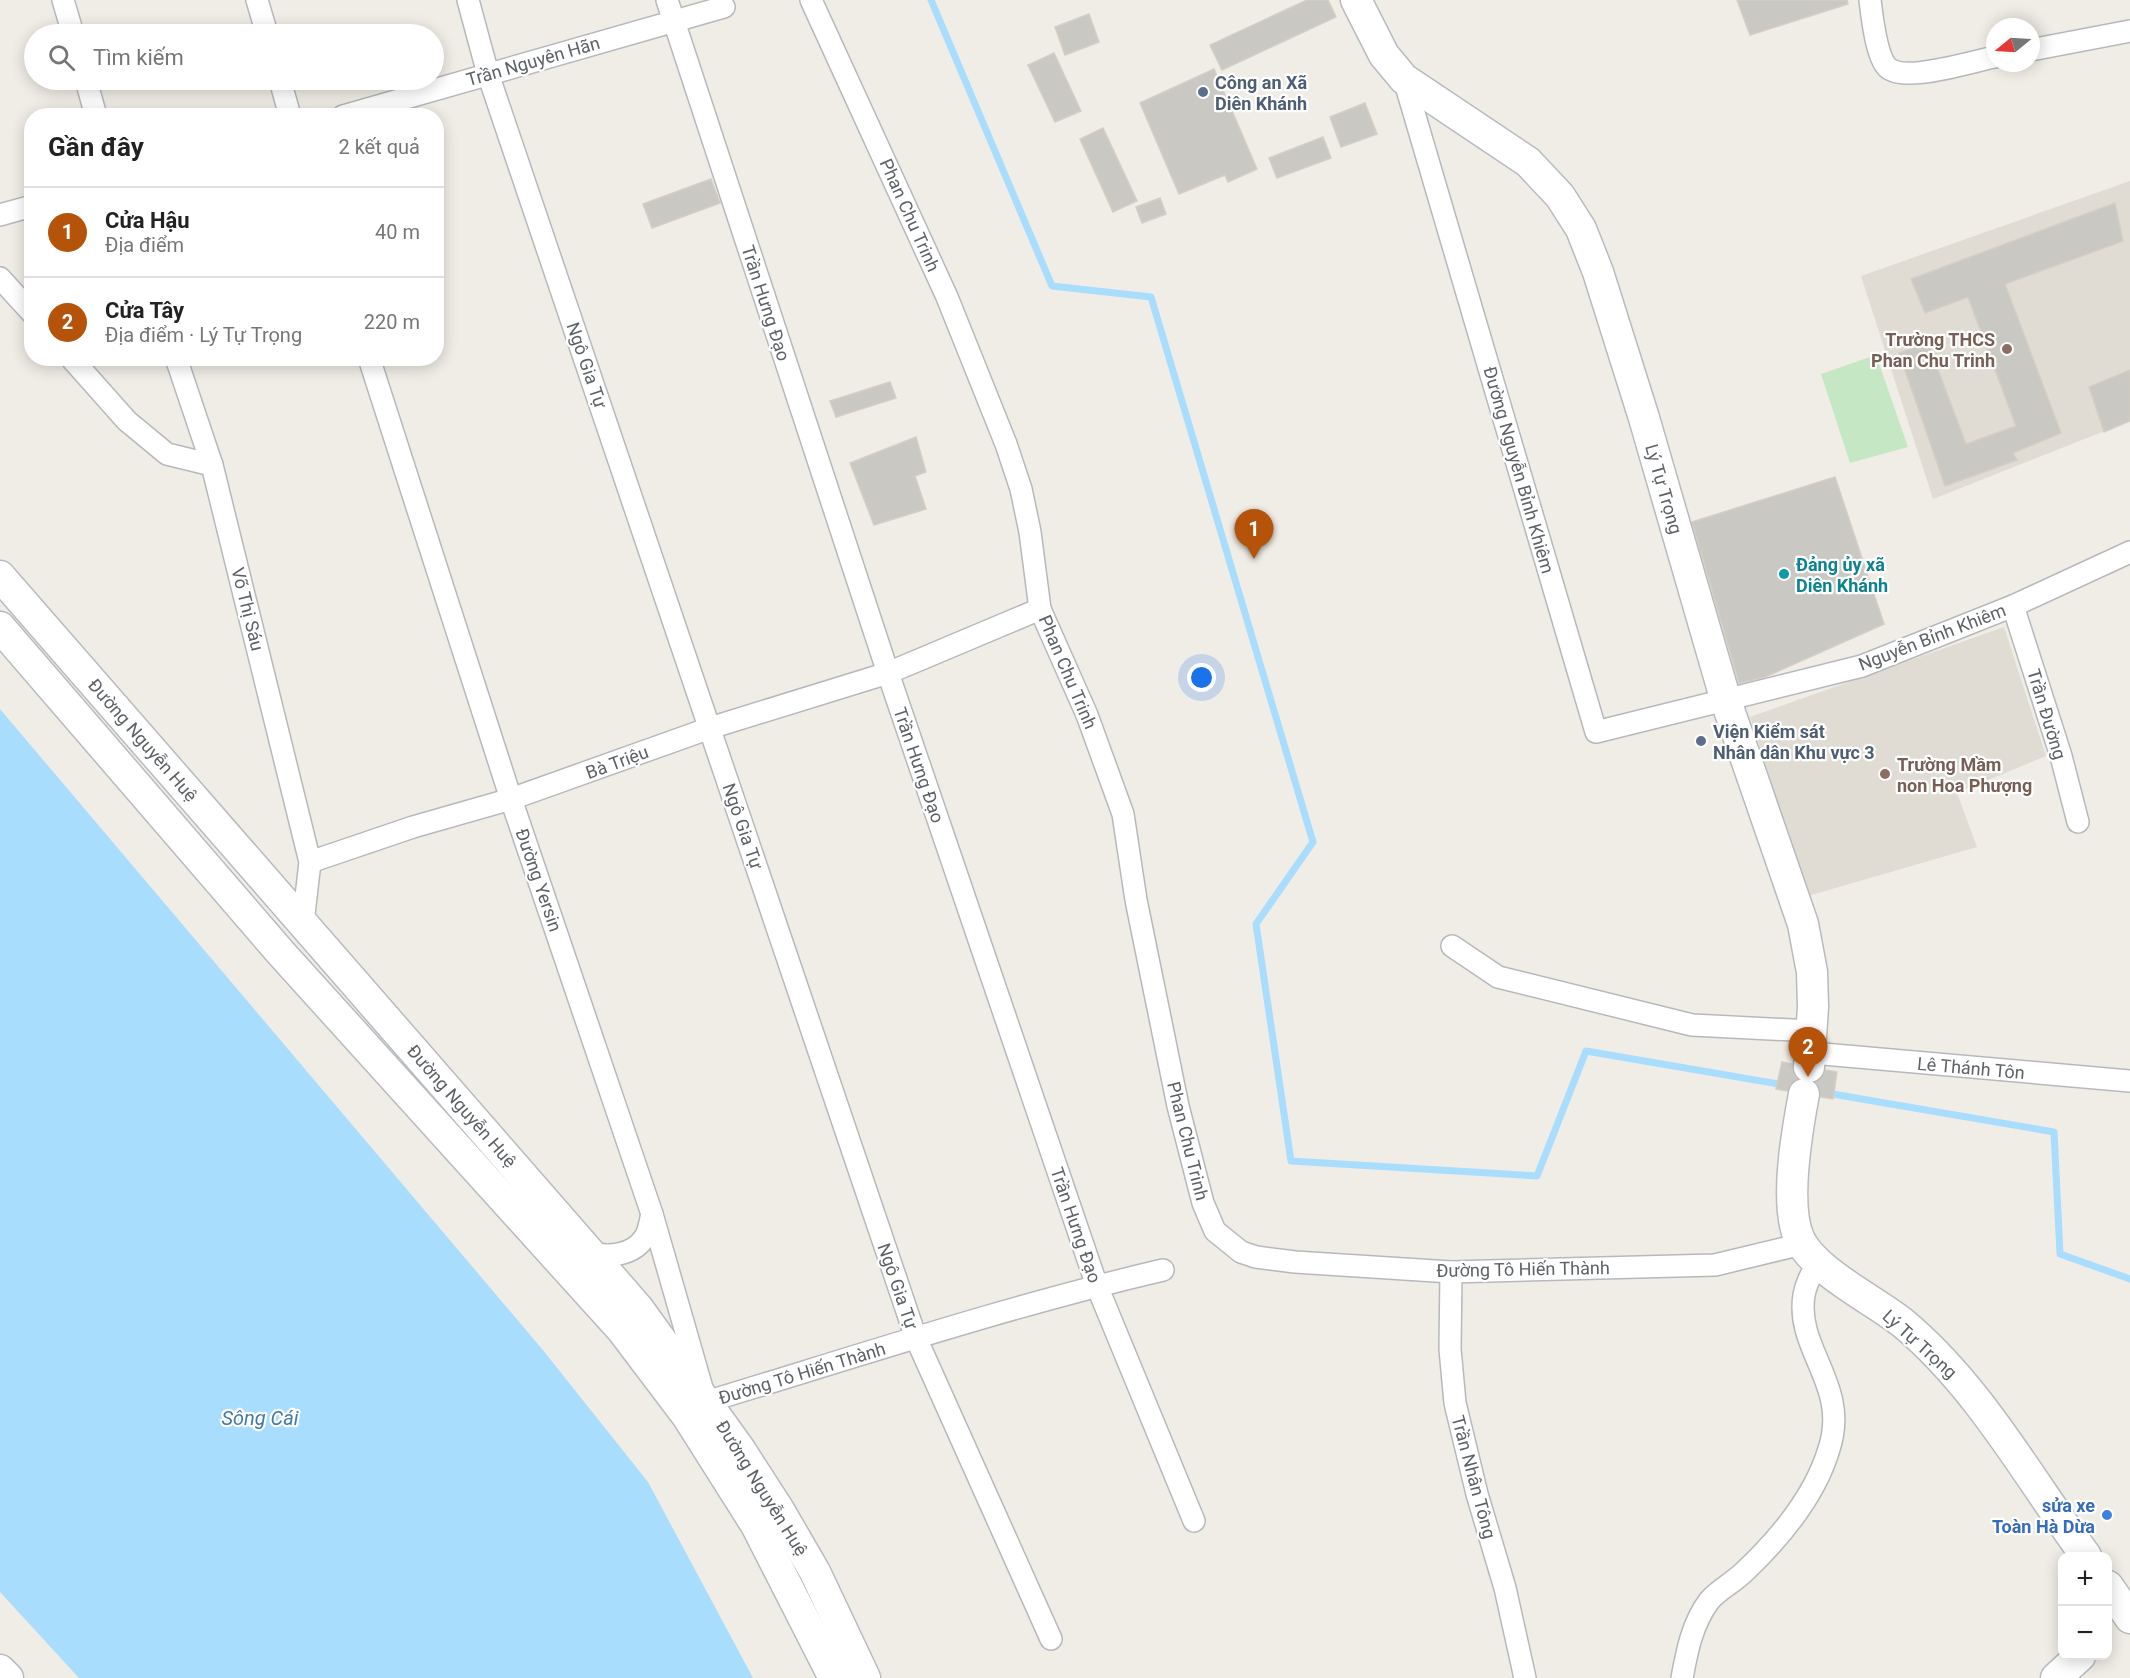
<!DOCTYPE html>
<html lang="vi">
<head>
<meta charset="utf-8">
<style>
  :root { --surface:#fff; --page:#f6f6f6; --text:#222; --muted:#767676; --line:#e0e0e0; --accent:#b45309 }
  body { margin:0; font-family:Roboto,sans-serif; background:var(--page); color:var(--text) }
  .controls { position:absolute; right:18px; bottom:18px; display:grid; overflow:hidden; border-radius:12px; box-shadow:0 3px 15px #0003 }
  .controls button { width:54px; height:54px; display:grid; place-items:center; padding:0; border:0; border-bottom:2px solid var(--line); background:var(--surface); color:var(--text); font:30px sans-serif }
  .compass { position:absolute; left:1986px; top:18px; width:54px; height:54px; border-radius:50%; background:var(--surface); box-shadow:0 3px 15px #0003; rotate:252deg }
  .you { position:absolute; left:1202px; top:678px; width:21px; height:21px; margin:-15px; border:4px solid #fff; border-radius:50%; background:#1a73e8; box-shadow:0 0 0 9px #1a73e833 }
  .badge { display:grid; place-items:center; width:39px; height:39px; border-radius:50%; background:var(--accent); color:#fff; font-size:20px; font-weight:700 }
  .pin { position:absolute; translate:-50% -50px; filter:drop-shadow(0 2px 3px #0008) }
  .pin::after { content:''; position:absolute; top:32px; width:21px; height:18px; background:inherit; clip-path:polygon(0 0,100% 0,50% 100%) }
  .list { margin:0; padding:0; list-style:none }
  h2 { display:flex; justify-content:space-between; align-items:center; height:78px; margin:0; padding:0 24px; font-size:26px }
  h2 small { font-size:20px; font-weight:400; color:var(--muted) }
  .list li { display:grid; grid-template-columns:39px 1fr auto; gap:18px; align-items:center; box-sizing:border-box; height:90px; padding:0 24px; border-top:2px solid var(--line) }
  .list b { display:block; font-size:22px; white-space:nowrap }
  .list p { margin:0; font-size:20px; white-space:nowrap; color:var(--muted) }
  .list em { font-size:20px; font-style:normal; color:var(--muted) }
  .icon { flex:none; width:33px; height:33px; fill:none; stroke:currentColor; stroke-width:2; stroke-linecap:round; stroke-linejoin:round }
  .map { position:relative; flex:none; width:2130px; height:1678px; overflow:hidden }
  .search { position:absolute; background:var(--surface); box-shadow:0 3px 15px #0003; left:24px; top:24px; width:420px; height:66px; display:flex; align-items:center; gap:15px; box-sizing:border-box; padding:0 21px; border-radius:33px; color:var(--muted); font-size:22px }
  .panel { position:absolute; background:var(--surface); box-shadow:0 3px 15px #0003; left:24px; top:108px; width:420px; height:258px; border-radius:24px }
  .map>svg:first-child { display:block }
  .education { fill:#e0dcd4 }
  .green { fill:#c5e7c3 }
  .water { fill:#a8ddfe }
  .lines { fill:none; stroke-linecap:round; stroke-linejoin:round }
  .stream { stroke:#a8ddfe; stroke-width:7 }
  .building { fill:#cac8c3; stroke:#d4cec4; stroke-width:1.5 }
  .street-casing { stroke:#b6b9bc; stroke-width:24 }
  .secondary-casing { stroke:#b7bbbf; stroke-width:33 }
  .street { stroke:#fff; stroke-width:21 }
  .secondary { stroke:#fff; stroke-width:30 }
  .service-dot { fill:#5c6f8a; stroke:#fff; stroke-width:2 }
  .education-dot { fill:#8d6e63; stroke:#fff; stroke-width:2 }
  .culture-dot { fill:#0f9aa8; stroke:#fff; stroke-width:2 }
  .shop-dot { fill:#3f7fe0; stroke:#fff; stroke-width:2 }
  .labels { text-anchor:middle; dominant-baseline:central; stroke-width:4.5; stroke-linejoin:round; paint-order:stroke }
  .street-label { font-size:18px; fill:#5d6266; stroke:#fff }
  .service-label { font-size:18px; font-weight:bold; fill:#4e5e75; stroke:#fff; text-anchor:start }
  .education-label { font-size:18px; font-weight:bold; fill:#785e54; stroke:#fff; text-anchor:end }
  .culture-label { font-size:18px; font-weight:bold; fill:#0d838f; stroke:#fff; text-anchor:start }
  .shop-label { font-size:18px; font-weight:bold; fill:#366cbe; stroke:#fff; text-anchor:end }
  .water-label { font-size:20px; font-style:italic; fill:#4179a8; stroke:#fff }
</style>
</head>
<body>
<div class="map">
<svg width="2130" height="1678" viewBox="0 0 2130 1678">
  <rect width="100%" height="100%" fill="#f0ede6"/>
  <g class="education">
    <polygon points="2130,181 2130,421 1933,499 1861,276"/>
    <polygon points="2004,627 2046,756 1957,793 1977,847 1808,896 1750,717"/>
  </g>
  <polygon class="green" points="1876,355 1908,447 1850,463 1821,374"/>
  <polygon class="water" points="0,709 542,1349 648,1482 753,1678 79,1678 0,1592"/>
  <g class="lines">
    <g class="stream">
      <polyline points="931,0 1052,286 1151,297 1313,842 1256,924 1291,1161 1537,1176 1586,1051 1784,1085"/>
      <polyline points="1809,1090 2054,1132 2060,1254 2130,1279"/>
    </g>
  </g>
  <g class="building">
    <polygon points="1307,0 1328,0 1336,17 1222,70 1210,45"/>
    <polygon points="1737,0 1847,0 1848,4 1750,35"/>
    <polygon points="1089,14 1099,42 1065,55 1055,27"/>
    <polygon points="1054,53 1081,111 1055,122 1028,65"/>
    <polygon points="1214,69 1257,169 1228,182 1225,175 1179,194 1140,103"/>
    <polygon points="1365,103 1377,134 1341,147 1330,117"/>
    <polygon points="1103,128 1137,201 1113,212 1080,139"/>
    <polygon points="1323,137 1331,158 1277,178 1269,158"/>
    <polygon points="711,179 720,203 652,228 643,204"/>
    <polygon points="1160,198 1166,214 1142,223 1136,207"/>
    <polygon points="2115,203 2123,241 2005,284 2061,433 2013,453 2017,460 1945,486 1899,353 1928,343 1966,444 2016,426 1968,297 1925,313 1911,279"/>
    <polygon points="2130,370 2130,421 2104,432 2089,387"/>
    <polygon points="890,382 896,398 836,417 830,401"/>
    <polygon points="916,437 926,472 915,476 926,509 874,525 850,463"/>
    <polygon points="1835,477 1884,624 1765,677 1739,683 1692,522"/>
    <polygon points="1782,1062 1792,1064 1797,1079 1787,1091 1776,1089"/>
    <polygon points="1826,1070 1837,1072 1833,1099 1821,1097 1816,1082"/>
  </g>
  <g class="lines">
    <g class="street-casing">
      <g id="street">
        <polyline points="63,0 73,34"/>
        <polyline points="257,0 267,34"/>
        <polyline points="468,0 488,74 916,1338 1051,1639"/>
        <polyline points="667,0 888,673 1097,1286 1194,1521"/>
        <polyline points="811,0 947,297 1006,444 1021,489 1030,532 1040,609 1087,715 1123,814 1136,900 1178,1106 1203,1203 1215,1231 1241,1252 1256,1257 1295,1262 1451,1272 1715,1265 1802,1244"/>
        <path d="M1870,0C1872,16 1876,55 1887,67C1904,84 1972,61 1995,57"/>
        <polyline points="2031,50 2130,31"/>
        <polyline points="1404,79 1596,732 1862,666 2013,606 2130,552"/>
        <polyline points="86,80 96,116"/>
        <polyline points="280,80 290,116"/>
        <polyline points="343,116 724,7"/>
        <polyline points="0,215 32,206"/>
        <polyline points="0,278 32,313"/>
        <polyline points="71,358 127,421 167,454 212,465"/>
        <polyline points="176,358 212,465 310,862 303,923"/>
        <polyline points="369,358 511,799 652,1214 702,1388"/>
        <polyline points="2013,606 2061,756 2078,822"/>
        <polyline points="310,862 413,827 511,799 710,728 888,673 1040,609"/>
        <polyline points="1452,946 1498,977 1692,1025 1812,1031"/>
        <polyline points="1812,1053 2130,1081"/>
        <path d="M589,1252C607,1258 633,1256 645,1237C649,1231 650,1221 652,1214"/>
        <polyline points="1451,1272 1450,1349 1455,1403 1477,1494 1505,1588 1525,1678"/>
        <path d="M697,1409L706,1402C858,1356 1009,1306 1163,1270"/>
        <path d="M1682,1678C1687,1651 1692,1624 1709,1601C1719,1589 1733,1583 1744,1572C1779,1539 1815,1496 1829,1449C1850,1385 1795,1350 1804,1295C1806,1283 1812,1273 1818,1262"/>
      </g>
    </g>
    <g class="secondary-casing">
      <g id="secondary">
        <polyline points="1356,0 1384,55 1404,79 1528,162 1560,196 1581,229 1598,272 1644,418 1726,701 1803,924 1812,972 1813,1007 1809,1067"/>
        <polyline points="0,576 638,1308 739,1448 779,1510 815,1572 865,1678"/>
        <polyline points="0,627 281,953 622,1330 687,1416 756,1525 834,1678"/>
        <path d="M1804,1094C1797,1131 1784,1203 1799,1238C1813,1271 1876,1301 1904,1324C1980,1388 2028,1477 2086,1556"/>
        <polyline points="2108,1586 2130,1618"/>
        <polyline points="0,1670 8,1678"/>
        <polyline points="2056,1678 2080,1656"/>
      </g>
    </g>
    <use href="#street" class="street"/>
    <use href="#secondary" class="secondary"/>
  </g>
  <g class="service-dot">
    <circle cx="1203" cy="92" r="6"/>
    <circle cx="1701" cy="741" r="6"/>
  </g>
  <g class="education-dot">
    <circle cx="2007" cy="349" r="6"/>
    <circle cx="1885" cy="774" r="6"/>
  </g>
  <circle class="culture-dot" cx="1784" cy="574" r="6"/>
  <circle class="shop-dot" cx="2107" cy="1515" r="6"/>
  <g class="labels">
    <g class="street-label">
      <text transform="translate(533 61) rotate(-16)">Trần Nguyên Hãn</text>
      <text transform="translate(910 215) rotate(66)">Phan Chu Trinh</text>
      <text transform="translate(766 303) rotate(72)">Trần Hưng Đạo</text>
      <text transform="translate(587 365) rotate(71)">Ngô Gia Tự</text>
      <text transform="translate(1519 470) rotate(74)">Đường Nguyễn Bỉnh Khiêm</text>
      <text transform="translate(1664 489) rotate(74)">Lý Tự Trọng</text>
      <text transform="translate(248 609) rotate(76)">Võ Thị Sáu</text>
      <text transform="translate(1932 637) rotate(-21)">Nguyễn Bỉnh Khiêm</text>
      <text transform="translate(1068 672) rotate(67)">Phan Chu Trinh</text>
      <text transform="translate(2047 714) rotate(73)">Trần Đường</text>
      <text transform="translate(143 740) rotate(49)">Đường Nguyễn Huệ</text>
      <text transform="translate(617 762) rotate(-20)">Bà Triệu</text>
      <text transform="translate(919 765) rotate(71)">Trần Hưng Đạo</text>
      <text transform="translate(743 826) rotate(71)">Ngô Gia Tự</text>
      <text transform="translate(539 880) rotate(71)">Đường Yersin</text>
      <text transform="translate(1971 1068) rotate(5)">Lê Thánh Tôn</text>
      <text transform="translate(462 1106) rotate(49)">Đường Nguyễn Huệ</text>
      <text transform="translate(1188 1141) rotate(76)">Phan Chu Trinh</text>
      <text transform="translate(1076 1225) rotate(71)">Trần Hưng Đạo</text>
      <text transform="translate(1523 1269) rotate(-1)">Đường Tô Hiến Thành</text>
      <text transform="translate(898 1286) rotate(71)">Ngô Gia Tự</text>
      <text transform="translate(1920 1344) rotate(42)">Lý Tự Trọng</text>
      <text transform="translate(802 1373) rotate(-17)">Đường Tô Hiến Thành</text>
      <text transform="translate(1474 1477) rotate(75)">Trần Nhân Tông</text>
      <text transform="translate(762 1488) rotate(58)">Đường Nguyễn Huệ</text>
    </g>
    <g class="service-label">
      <text x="1215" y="82">Công an Xã<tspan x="1215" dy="21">Diên Khánh</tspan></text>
      <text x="1713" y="731">Viện Kiểm sát<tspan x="1713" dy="21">Nhân dân Khu vực 3</tspan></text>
    </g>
    <g class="education-label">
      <text x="1995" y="339">Trường THCS<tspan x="1995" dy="21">Phan Chu Trinh</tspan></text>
      <text x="1897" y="764" text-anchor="start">Trường Mầm<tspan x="1897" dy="21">non Hoa Phượng</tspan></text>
    </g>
    <g class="culture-label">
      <text x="1796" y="564">Đảng ủy xã<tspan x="1796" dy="21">Diên Khánh</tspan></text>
    </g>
    <g class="shop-label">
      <text x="2095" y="1505">sửa xe<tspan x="2095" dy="21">Toàn Hà Dừa</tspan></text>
    </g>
    <g class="water-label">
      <text x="260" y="1418">Sông Cái</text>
    </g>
  </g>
</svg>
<div class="controls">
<button>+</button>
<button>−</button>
</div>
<svg class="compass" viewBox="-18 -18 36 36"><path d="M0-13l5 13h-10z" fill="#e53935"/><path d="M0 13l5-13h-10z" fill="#767676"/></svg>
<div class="you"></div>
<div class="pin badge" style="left:1254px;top:559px">1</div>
<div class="pin badge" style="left:1808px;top:1077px">2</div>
<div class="search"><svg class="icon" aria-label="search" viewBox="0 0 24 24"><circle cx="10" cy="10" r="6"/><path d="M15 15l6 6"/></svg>Tìm kiếm</div>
<section class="panel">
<h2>Gần đây<small>2 kết quả</small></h2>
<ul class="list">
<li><span class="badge">1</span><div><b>Cửa Hậu</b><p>Địa điểm</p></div><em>40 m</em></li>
<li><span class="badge">2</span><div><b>Cửa Tây</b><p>Địa điểm · Lý Tự Trọng</p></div><em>220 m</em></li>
</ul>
</section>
</div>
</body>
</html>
